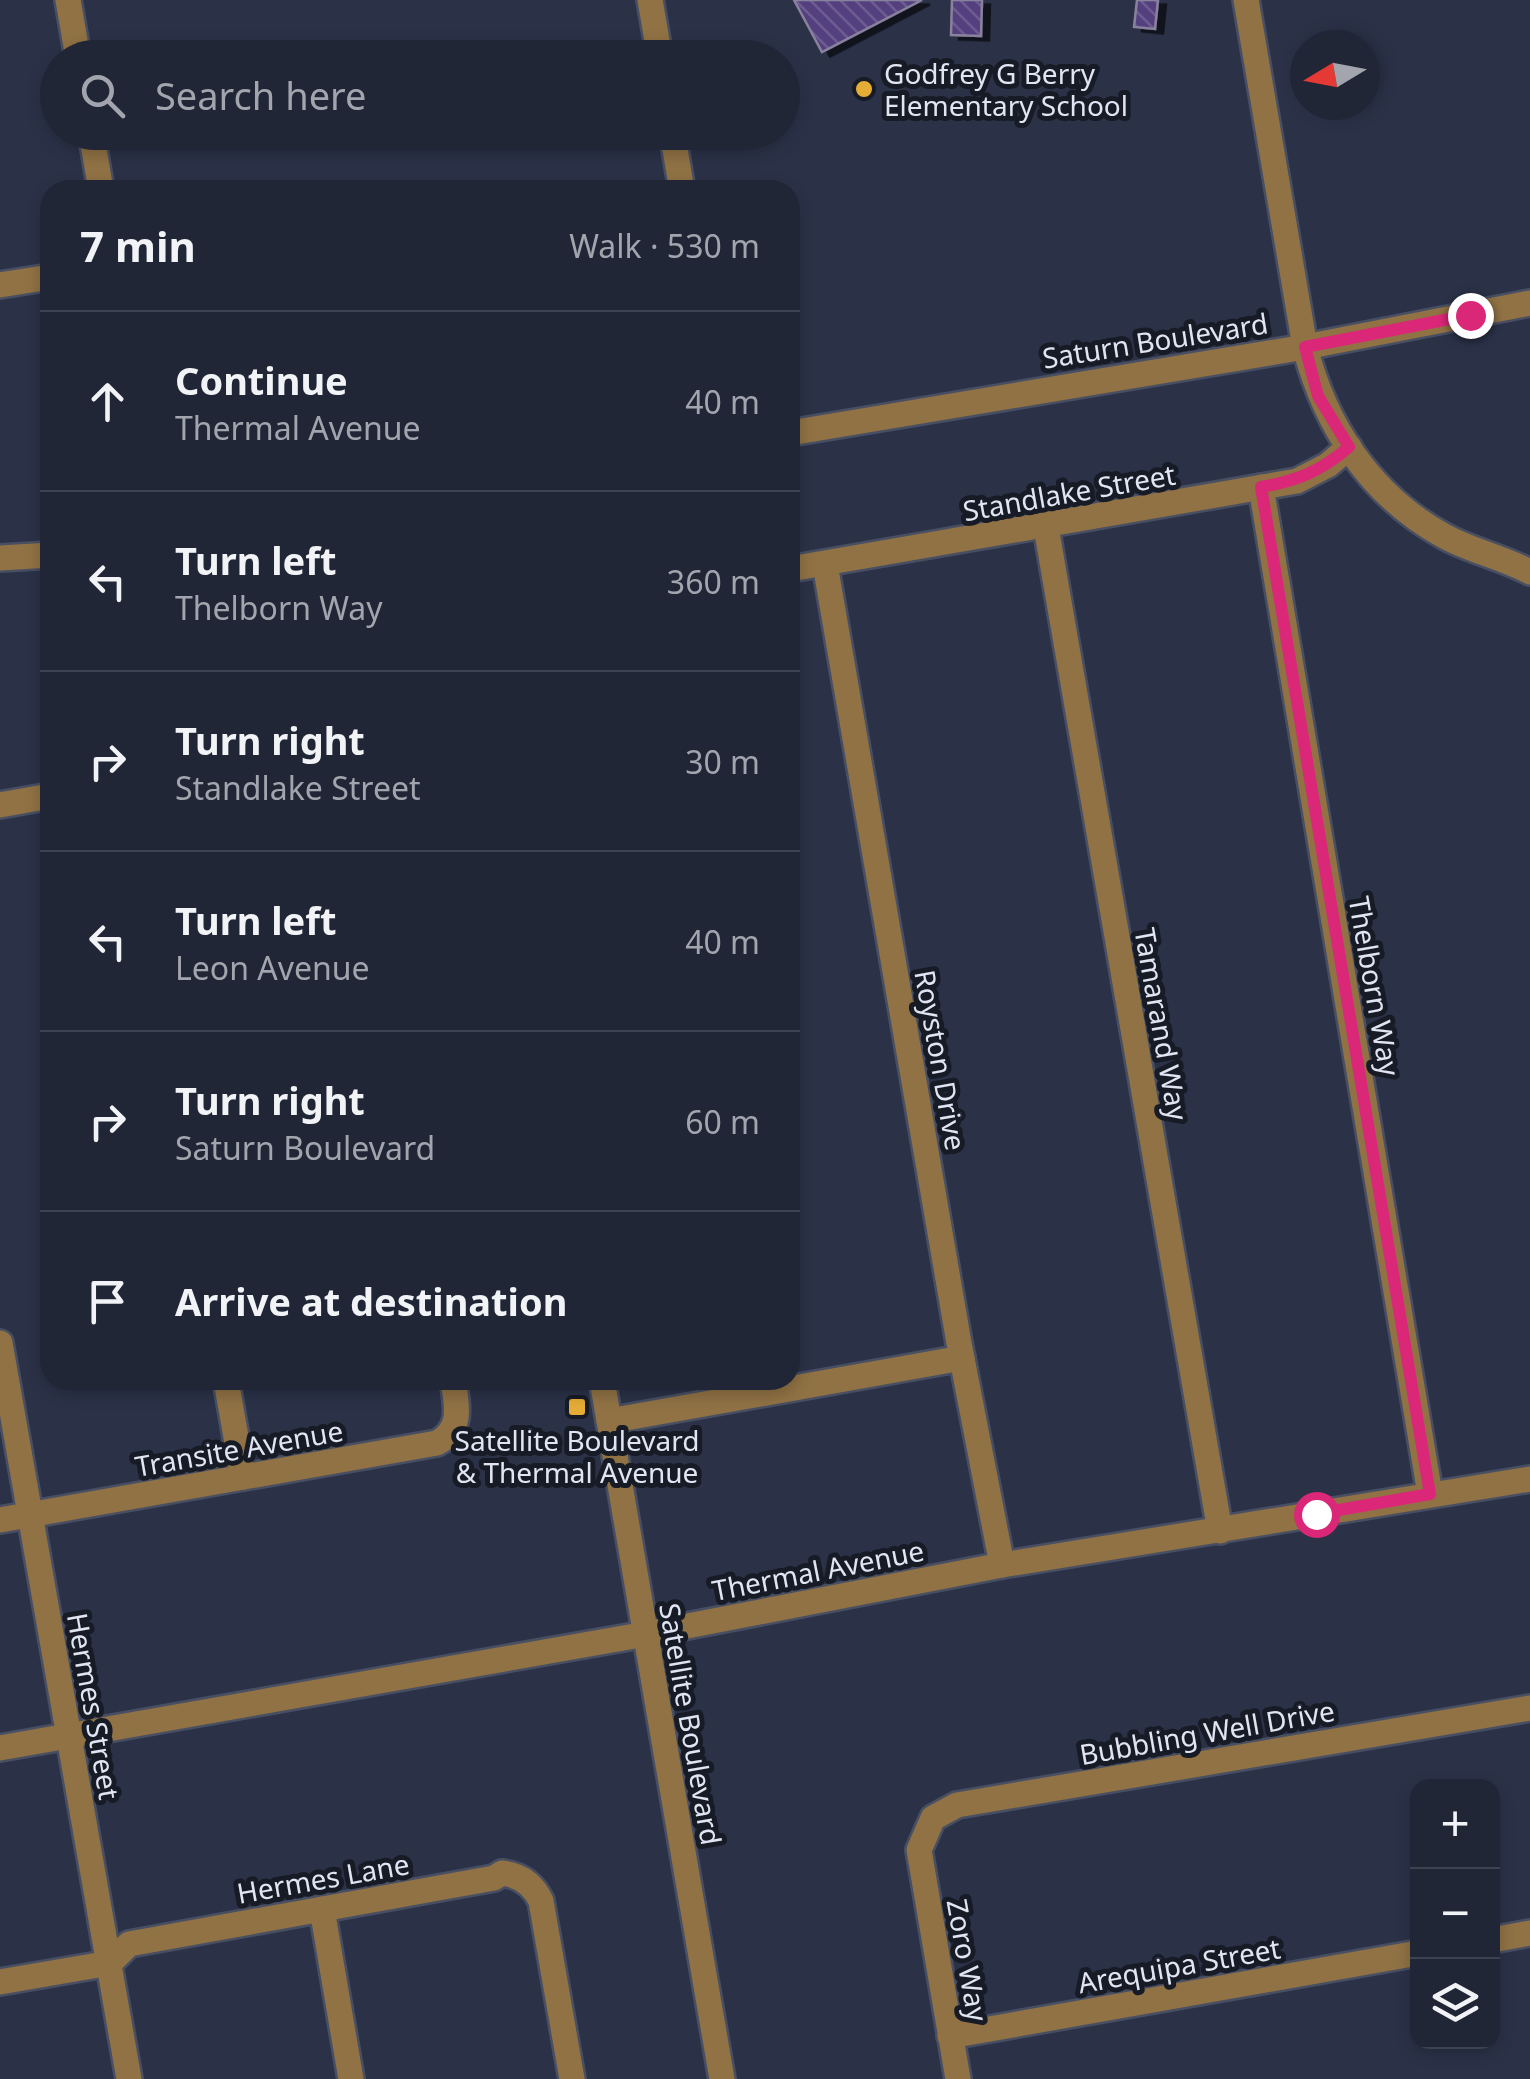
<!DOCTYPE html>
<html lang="en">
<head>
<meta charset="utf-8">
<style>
  :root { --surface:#202636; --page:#2d3242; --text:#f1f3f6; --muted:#a2a5ad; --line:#3d4351 }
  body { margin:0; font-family:"Noto Sans",sans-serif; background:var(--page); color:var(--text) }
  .controls { position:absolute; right:30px; bottom:30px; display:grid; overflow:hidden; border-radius:20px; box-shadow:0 5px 15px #0003 }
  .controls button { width:90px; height:90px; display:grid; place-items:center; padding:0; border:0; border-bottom:2px solid var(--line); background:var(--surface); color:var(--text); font:50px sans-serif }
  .compass { position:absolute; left:1290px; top:30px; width:90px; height:90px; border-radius:50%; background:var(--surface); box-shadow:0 5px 15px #0003; rotate:260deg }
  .stop { position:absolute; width:30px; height:30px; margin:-22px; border:8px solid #db2777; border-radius:50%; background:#fff }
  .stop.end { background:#db2777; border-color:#fff; box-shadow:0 2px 10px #0008 }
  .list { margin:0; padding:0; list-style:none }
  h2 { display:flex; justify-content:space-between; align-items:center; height:130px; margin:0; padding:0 40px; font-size:42px }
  h2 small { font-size:32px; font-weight:400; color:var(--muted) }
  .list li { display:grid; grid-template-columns:65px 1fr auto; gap:30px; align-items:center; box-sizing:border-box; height:180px; padding:0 40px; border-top:2px solid var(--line) }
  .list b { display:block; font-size:38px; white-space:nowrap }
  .list p { margin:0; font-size:32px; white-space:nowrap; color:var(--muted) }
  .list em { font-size:32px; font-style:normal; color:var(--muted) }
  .icon { flex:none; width:55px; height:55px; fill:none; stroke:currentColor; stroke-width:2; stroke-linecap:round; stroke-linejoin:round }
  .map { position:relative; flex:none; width:1530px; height:2079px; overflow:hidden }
  .search { position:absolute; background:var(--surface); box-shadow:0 5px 15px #0003; left:40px; top:40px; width:760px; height:110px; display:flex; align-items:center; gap:25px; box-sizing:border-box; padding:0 35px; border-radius:55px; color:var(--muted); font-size:38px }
  .panel { position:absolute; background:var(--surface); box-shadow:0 5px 15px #0003; left:40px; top:180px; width:760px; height:1210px; border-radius:30px }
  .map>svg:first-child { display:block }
  .building { fill:url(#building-back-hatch); stroke:#89829d; stroke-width:2.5; filter:url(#shadow) }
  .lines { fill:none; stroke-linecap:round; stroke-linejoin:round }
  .minor-casing { stroke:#484f63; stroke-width:30 }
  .minor { stroke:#907244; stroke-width:25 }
  .route { stroke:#db2777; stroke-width:12 }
  .poi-dot { fill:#e6ad36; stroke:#171b25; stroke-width:4 }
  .labels { text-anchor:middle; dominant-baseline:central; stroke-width:10; stroke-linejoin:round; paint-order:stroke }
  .poi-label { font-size:28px; fill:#e0e5f3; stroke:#171b25; text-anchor:start }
  .street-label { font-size:28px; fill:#e0e5f3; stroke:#171b25 }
</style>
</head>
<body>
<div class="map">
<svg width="1530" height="2079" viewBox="0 0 1530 2079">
  <defs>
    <pattern id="building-back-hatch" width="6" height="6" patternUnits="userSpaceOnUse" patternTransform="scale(2.5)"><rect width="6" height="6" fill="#55407f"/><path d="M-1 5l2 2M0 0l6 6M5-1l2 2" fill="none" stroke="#6d5b92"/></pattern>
    <filter id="shadow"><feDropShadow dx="8" dy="4.5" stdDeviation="0" flood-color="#0009"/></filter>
  </defs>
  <rect width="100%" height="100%" fill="#2b3248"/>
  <g class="building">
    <polygon points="794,0 922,0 822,52"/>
    <polygon points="952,0 982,0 981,36 951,35"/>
    <polygon points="1137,0 1158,0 1155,29 1134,27"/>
  </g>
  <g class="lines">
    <g class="minor-casing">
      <g id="minor">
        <polyline points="68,0 78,58"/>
        <polyline points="650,0 660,58"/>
        <path d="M1246,0L1305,347C1325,426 1371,496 1444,536C1471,551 1502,557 1530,572"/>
        <polyline points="91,132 101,190"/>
        <polyline points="672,132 682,190"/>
        <polyline points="0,285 50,277"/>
        <polyline points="790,433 1305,347 1530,303"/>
        <polyline points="1261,487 1430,1494"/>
        <polyline points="1046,527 1220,1531"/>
        <polyline points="0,558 50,555"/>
        <polyline points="825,564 959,1343 1002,1565"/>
        <polyline points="790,569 1297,481 1328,465 1349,447"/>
        <polyline points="0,805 50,796"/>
        <polyline points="0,1343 129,2079"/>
        <polyline points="226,1380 243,1477"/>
        <polyline points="602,1380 722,2079"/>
        <polyline points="609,1421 962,1358"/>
        <path d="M0,1520L437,1443C463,1429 457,1406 453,1380"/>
        <polyline points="0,1748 646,1634 1002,1565 1530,1479"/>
        <polyline points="322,1909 351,2079"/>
        <polyline points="1492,1940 1530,1933"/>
        <path d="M110,1963L129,1944L494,1878L502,1873C520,1875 533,1884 541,1901L572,2079"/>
        <polyline points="0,1982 110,1963"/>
        <polyline points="950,2036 1418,1953"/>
        <polyline points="958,2079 919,1850 933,1818 957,1805 1530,1708"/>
      </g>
    </g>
    <use href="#minor" class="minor"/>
  </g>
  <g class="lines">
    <path class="route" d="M1316,1514L1430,1494L1261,487C1297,481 1321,471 1349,447L1318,396L1305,347L1470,315"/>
  </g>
  <g class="poi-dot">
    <circle cx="864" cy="89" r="10"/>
    <rect x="567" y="1397" width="20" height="20" rx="5"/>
  </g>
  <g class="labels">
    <g class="poi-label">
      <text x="884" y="73">Godfrey G Berry<tspan x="884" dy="32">Elementary School</tspan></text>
      <text x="577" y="1440" text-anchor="middle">Satellite Boulevard<tspan x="577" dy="32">&amp; Thermal Avenue</tspan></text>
    </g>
    <g class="street-label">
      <text transform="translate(1155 340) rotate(-9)">Saturn Boulevard</text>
      <text transform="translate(1069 492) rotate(-10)">Standlake Street</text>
      <text transform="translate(1375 986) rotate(80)">Thelborn Way</text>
      <text transform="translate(1162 1024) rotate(80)">Tamarand Way</text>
      <text transform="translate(941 1060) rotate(80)">Royston Drive</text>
      <text transform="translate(239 1448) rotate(-10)">Transite Avenue</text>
      <text transform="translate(818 1570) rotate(-11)">Thermal Avenue</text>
      <text transform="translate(94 1706) rotate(80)">Hermes Street</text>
      <text transform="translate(691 1724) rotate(80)">Satellite Boulevard</text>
      <text transform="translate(1207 1732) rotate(-10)">Bubbling Well Drive</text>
      <text transform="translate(323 1878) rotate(-10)">Hermes Lane</text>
      <text transform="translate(968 1960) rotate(80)">Zoro Way</text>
      <text transform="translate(1179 1965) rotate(-10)">Arequipa Street</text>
    </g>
  </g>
</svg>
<div class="controls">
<button>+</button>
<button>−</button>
<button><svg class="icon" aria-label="layers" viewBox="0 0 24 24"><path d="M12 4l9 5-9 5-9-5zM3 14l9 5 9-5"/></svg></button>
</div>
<svg class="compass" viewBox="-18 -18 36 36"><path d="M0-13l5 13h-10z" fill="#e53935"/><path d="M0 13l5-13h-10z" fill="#a2a5ad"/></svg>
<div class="stop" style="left:1316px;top:1514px"></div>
<div class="stop end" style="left:1470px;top:315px"></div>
<div class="search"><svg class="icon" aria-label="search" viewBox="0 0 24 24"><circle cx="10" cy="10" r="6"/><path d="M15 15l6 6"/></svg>Search here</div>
<section class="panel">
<h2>7 min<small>Walk · 530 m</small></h2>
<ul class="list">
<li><svg class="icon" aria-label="ahead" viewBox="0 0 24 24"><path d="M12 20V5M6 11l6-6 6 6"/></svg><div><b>Continue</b><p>Thermal Avenue</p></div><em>40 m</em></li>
<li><svg class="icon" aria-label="left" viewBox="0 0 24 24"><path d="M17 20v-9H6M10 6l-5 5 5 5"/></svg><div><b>Turn left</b><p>Thelborn Way</p></div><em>360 m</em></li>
<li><svg class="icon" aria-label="right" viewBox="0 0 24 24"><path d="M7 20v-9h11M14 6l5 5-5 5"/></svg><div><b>Turn right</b><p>Standlake Street</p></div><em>30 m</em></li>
<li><svg class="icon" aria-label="left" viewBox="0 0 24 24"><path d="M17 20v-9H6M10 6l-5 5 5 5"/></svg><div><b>Turn left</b><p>Leon Avenue</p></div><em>40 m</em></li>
<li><svg class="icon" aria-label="right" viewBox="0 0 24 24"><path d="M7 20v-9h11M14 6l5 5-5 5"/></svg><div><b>Turn right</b><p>Saturn Boulevard</p></div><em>60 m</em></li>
<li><svg class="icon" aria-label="arrive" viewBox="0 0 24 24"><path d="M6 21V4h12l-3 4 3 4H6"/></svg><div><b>Arrive at destination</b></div></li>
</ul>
</section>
</div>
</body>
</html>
